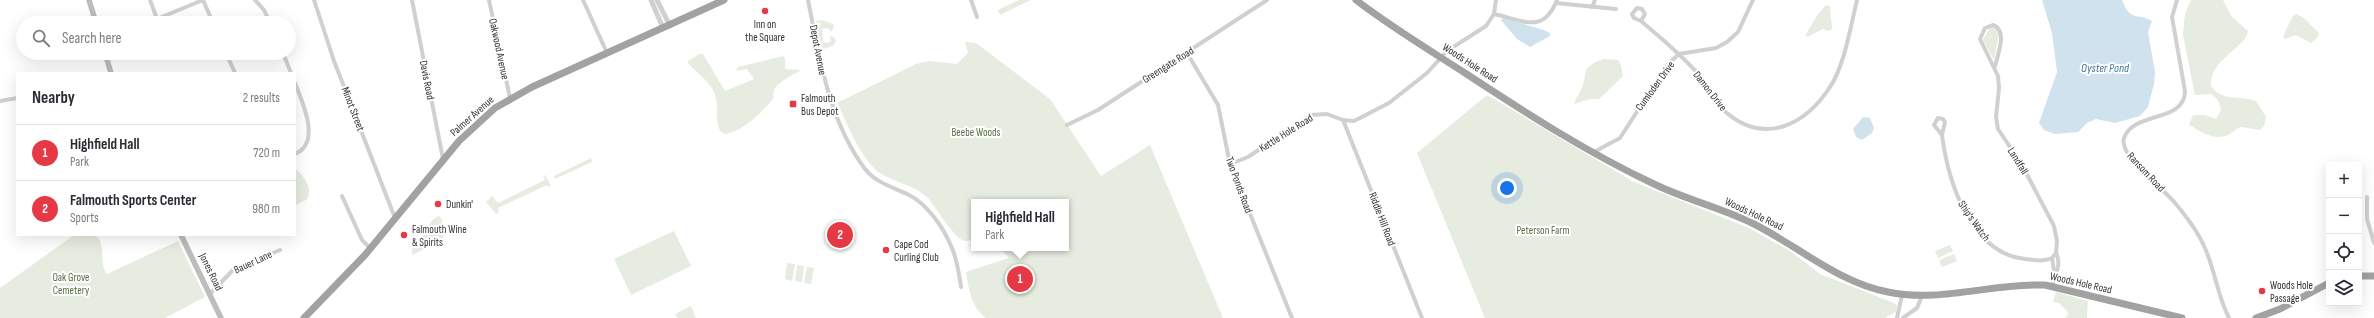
<!DOCTYPE html>
<html lang="en">
<head>
<meta charset="utf-8">
<style>
  :root { --surface:#fff; --page:#f7f7f7; --text:#2b2b33; --muted:#7c7c81; --line:#e1e1e2; --accent:#e63946 }
  body { margin:0; font-family:"Sofia Sans Condensed",sans-serif; background:var(--page); color:var(--text) }
  .controls { position:absolute; right:12px; bottom:12px; display:grid; overflow:hidden; border-radius:0px; box-shadow:0 4px 16px #0002 }
  .controls button { width:36px; height:36px; display:grid; place-items:center; padding:0; border:0; border-bottom:1px solid var(--line); background:var(--surface); color:var(--text); font:20px sans-serif }
  .you { position:absolute; left:1507px; top:188px; width:14px; height:14px; margin:-10px; border:3px solid #fff; border-radius:50%; background:#1a73e8; box-shadow:0 0 0 6px #1a73e833 }
  .badge { display:grid; place-items:center; width:26px; height:26px; border-radius:50%; background:var(--accent); color:#fff; font-size:13px; font-weight:700 }
  .pin { position:absolute; translate:-50% -50%; border:2px solid #fff; box-shadow:0 1px 4px #0006 }
  .popup { position:absolute; left:971px; top:199px; width:98px; height:52px; box-sizing:border-box; display:grid; place-content:center; border-radius:0px; background:var(--surface); filter:drop-shadow(0 1px 3px #0005); font-size:13px; white-space:nowrap; color:var(--muted) }
  .popup b { font-size:15px; color:var(--text) }
  .popup::after { content:''; position:absolute; left:50%; top:100%; margin-left:-8px; border:8px solid transparent; border-top-color:var(--surface) }
  .list { margin:0; padding:0; list-style:none }
  h2 { display:flex; justify-content:space-between; align-items:center; height:52px; margin:0; padding:0 16px; font-size:17px }
  h2 small { font-size:13px; font-weight:400; color:var(--muted) }
  .list li { display:grid; grid-template-columns:26px 1fr auto; gap:12px; align-items:center; box-sizing:border-box; height:56px; padding:0 16px; border-top:1px solid var(--line) }
  .list b { display:block; font-size:15px; white-space:nowrap }
  .list p { margin:0; font-size:13px; white-space:nowrap; color:var(--muted) }
  .list em { font-size:13px; font-style:normal; color:var(--muted) }
  .icon { flex:none; width:22px; height:22px; fill:none; stroke:currentColor; stroke-width:2; stroke-linecap:round; stroke-linejoin:round }
  .map { position:relative; flex:none; width:2374px; height:318px; overflow:hidden }
  .search { position:absolute; background:var(--surface); box-shadow:0 4px 16px #0002; left:16px; top:16px; width:280px; height:44px; display:flex; align-items:center; gap:10px; box-sizing:border-box; padding:0 14px; border-radius:22px; color:var(--muted); font-size:15px }
  .panel { position:absolute; background:var(--surface); box-shadow:0 4px 16px #0002; left:16px; top:72px; width:280px; height:164px; border-radius:0px }
  .map>svg:first-child { display:block }
  .green { fill:#e6ecdf }
  .water { fill:#cfe2ee }
  .lines { fill:none; stroke-linecap:round; stroke-linejoin:round }
  .minor { stroke:#d0d0d0; stroke-width:4 }
  .tertiary { stroke:#d0d0d0; stroke-width:5 }
  .secondary { stroke:#bdbdbd; stroke-width:5.5 }
  .trunk { stroke:#a2a2a2; stroke-width:7 }
  .poi-dot { fill:#e63946; stroke:#fff; stroke-width:1.5 }
  .labels { text-anchor:middle; dominant-baseline:central; stroke-width:4; stroke-linejoin:round; paint-order:stroke }
  .poi-label { font-size:11px; fill:#333; stroke:#fff; text-anchor:start }
  .street-label { font-size:11px; fill:#333; stroke:#fff }
  .park-label { font-size:11px; fill:#56703f; stroke:#fff }
  .water-label { font-size:12px; font-style:italic; fill:#3f7597; stroke:#fff }
</style>
</head>
<body>
<div class="map">
<svg width="2374" height="318" viewBox="0 0 2374 318">
  <rect width="100%" height="100%" fill="#fff"/>
  <g class="green">
    <polygon points="1019,0 1031,0 1000,15 998,10"/>
    <path d="M2191,0H2223L2231,16L2248,31C2246,48 2209,59 2211,86C2222,102 2239,95 2256,101L2266,117L2264,126L2260,130L2242,127C2236,128 2234,132 2228,135C2213,141 2202,132 2189,125L2193,115H2205L2216,119L2221,110L2218,100L2211,94L2195,95L2183,35L2185,13Z"/>
    <polygon points="1826,5 1830,6 1830,8 1832,29 1828,31 1823,29 1807,37 1806,34 1818,14"/>
    <polygon points="2296,14 2304,18 2319,33 2318,37 2311,43 2296,35 2285,39 2283,36 2293,16"/>
    <polygon points="822,20 833,24 834,27 831,32 828,28 822,29 823,41 825,43 831,42 830,37 832,36 836,40 834,45 824,49 821,47 817,26 821,25 820,22 817,24 816,21"/>
    <polygon points="1990,27 1996,28 1999,34 1994,60 1983,40"/>
    <path d="M965,42L976,43L1050,99L1101,176L1150,145L1223,318H986C971,307 969,290 966,272L1009,258L1000,248H1066V202H974V239C971,240 968,241 965,241C955,240 936,207 928,198C911,182 885,182 871,165C856,148 847,122 837,103L916,64L929,61L957,64L968,53Z"/>
    <path d="M699,54H703L725,91L754,79L747,69L736,71L738,67L783,56L785,59V69L801,70C792,76 782,79 775,88C772,92 775,97 772,100C762,112 742,132 725,134L721,132C715,122 718,114 717,104C715,83 700,77 687,62Z"/>
    <path d="M1603,59L1618,60L1621,65L1623,76L1599,99H1590L1574,104C1575,99 1579,95 1581,90C1589,73 1579,68 1603,59Z"/>
    <polygon points="1487,95 1634,182 1749,228 1790,251 1820,274 1894,303 1897,305 1896,312 1885,318 1485,318 1417,153"/>
    <polygon points="591,158 592,162 555,179 554,176"/>
    <path d="M295,168C303,175 315,190 306,200L295,205Z"/>
    <polygon points="545,175 551,186 549,187 547,185 498,208 499,212 496,214 486,202 492,196 498,203 545,180 543,176"/>
    <path d="M439,216L441,218L445,230L443,240L412,255C410,246 420,240 425,234C430,228 429,219 439,216Z"/>
    <polygon points="674,231 691,266 631,295 614,259"/>
    <path d="M74,235H96C107,247 98,262 107,274L178,241L205,297L165,318H0V288Z"/>
    <polygon points="1950,245 1953,251 1938,258 1935,251"/>
    <polygon points="1954,254 1957,261 1942,267 1939,260"/>
    <polygon points="787,263 795,264 792,281 785,279"/>
    <polygon points="797,265 804,266 802,282 795,281"/>
    <polygon points="807,267 814,268 811,284 804,283"/>
    <polygon points="2056,292 2088,301 2087,318 2065,318 2068,315 2067,311 2059,303 2053,302"/>
    <polygon points="691,306 696,318 678,318 675,314"/>
  </g>
  <g class="water">
    <path d="M2042,0H2122C2131,23 2137,12 2152,21L2148,32L2155,72L2154,84L2148,107L2140,116L2115,123L2096,119L2087,123L2078,132L2055,134L2044,130L2039,123L2057,72L2052,33Z"/>
    <polygon points="1503,18 1544,30 1550,33 1550,36 1530,47 1517,39 1501,20"/>
    <polygon points="1863,117 1870,118 1874,128 1872,133 1862,140 1856,137 1853,129"/>
  </g>
  <g class="lines">
    <g class="minor">
      <polyline points="150,0 157,19 203,0"/>
      <polyline points="203,0 213,23"/>
      <polyline points="255,0 264,10 270,23"/>
      <polyline points="314,0 334,61 395,218"/>
      <polyline points="412,0 443,159"/>
      <polyline points="489,0 510,98"/>
      <polyline points="583,0 607,53"/>
      <path d="M808,0C820,59 828,119 865,169C876,183 893,187 909,195C926,203 944,228 951,246C957,258 959,273 961,287"/>
      <polyline points="971,0 977,17"/>
      <path d="M2177,0L2172,17L2185,91C2185,123 2133,111 2124,138C2118,156 2164,189 2175,203C2186,216 2197,230 2204,246C2215,269 2217,295 2229,318"/>
      <polyline points="1556,3 1616,9"/>
      <polyline points="1592,7 1595,0"/>
      <path d="M1494,14C1523,20 1543,35 1557,0"/>
      <path d="M1641,21L1645,14L1642,9L1637,8L1632,14L1634,18L1641,21C1661,38 1682,55 1699,75C1709,88 1715,104 1728,114C1766,145 1806,124 1830,87C1844,67 1851,25 1857,0"/>
      <polyline points="226,53 235,73"/>
      <polyline points="283,53 291,73"/>
      <polyline points="1187,53 1218,105 1230,164 1292,318"/>
      <path d="M1995,66C1998,54 2008,30 1993,25L1985,28L1980,39L1998,76L1999,88L1996,117L1998,129L2022,165L2054,226L2057,241L2056,253L2052,258L2055,277"/>
      <path d="M295,83C302,101 322,143 295,154"/>
      <polyline points="0,101 17,98"/>
      <polygon points="1938,118 1943,119 1945,122 1942,135 1934,125"/>
      <polyline points="1343,120 1422,318"/>
      <polyline points="1067,125 1098,110 1267,0"/>
      <path d="M1942,135C1948,181 1970,253 2025,259C2035,260 2043,262 2052,258"/>
      <polyline points="1594,152 1620,138 1667,65 1679,54 1716,48 1727,42 1738,32 1753,0"/>
      <polyline points="1230,164 1248,157 1311,115 1327,114 1343,120 1354,121 1389,103 1427,73 1447,51 1486,26 1494,14 1496,0"/>
      <polyline points="342,196 362,240 370,248"/>
      <polyline points="2367,197 2367,219 2374,243"/>
      <path d="M2052,286C2055,275 2062,264 2056,253"/>
      <polyline points="210,294 233,270 280,250"/>
      <polyline points="1897,318 1902,295"/>
      <polyline points="1903,318 1917,308 1922,296"/>
    </g>
    <g class="tertiary">
      <polyline points="651,0 663,28"/>
      <polyline points="657,0 670,26"/>
    </g>
    <g class="secondary">
      <polyline points="89,0 96,23"/>
      <polyline points="105,53 111,73"/>
      <polyline points="181,235 221,318"/>
    </g>
    <g class="trunk">
      <path d="M1356,0C1391,27 1428,49 1465,73C1526,113 1588,153 1654,184C1687,200 1722,208 1754,224C1798,246 1839,283 1888,292C1940,303 1992,283 2045,285L2182,318"/>
      <polyline points="2359,276 2374,276"/>
      <polyline points="304,318 365,255 459,141 495,108 532,87 724,0"/>
      <polyline points="2256,318 2280,309 2329,283"/>
    </g>
  </g>
  <g class="poi-dot">
    <circle cx="765" cy="11" r="4"/>
    <rect x="789" y="100" width="8" height="8" rx="2"/>
    <circle cx="438" cy="204" r="4"/>
    <circle cx="404" cy="235" r="4"/>
    <circle cx="886" cy="250" r="4"/>
    <circle cx="2262" cy="291" r="4"/>
  </g>
  <g class="labels">
    <g class="poi-label">
      <text x="765" y="24" text-anchor="middle">Inn on<tspan x="765" dy="13">the Square</tspan></text>
      <text x="801" y="98">Falmouth<tspan x="801" dy="13">Bus Depot</tspan></text>
      <text x="446" y="204">Dunkin'</text>
      <text x="412" y="229">Falmouth Wine<tspan x="412" dy="13">&amp; Spirits</tspan></text>
      <text x="894" y="244">Cape Cod<tspan x="894" dy="13">Curling Club</tspan></text>
      <text x="2270" y="285">Woods Hole<tspan x="2270" dy="13">Passage</tspan></text>
    </g>
    <g class="street-label">
      <text transform="translate(499 49) rotate(78)">Oakwood Avenue</text>
      <text transform="translate(818 50) rotate(79)">Depot Avenue</text>
      <text transform="translate(1470 63) rotate(33)">Woods Hole Road</text>
      <text transform="translate(1168 65) rotate(-32)">Greengate Road</text>
      <text transform="translate(427 80) rotate(79)">Davis Road</text>
      <text transform="translate(1655 86) rotate(-54)">Cumloden Drive</text>
      <text transform="translate(1710 91) rotate(52)">Damon Drive</text>
      <text transform="translate(353 109) rotate(69)">Minot Street</text>
      <text transform="translate(472 116) rotate(-42)">Palmer Avenue</text>
      <text transform="translate(1286 133) rotate(-32)">Kettle Hole Road</text>
      <text transform="translate(2018 161) rotate(58)">Landfall</text>
      <text transform="translate(2146 172) rotate(47)">Ransom Road</text>
      <text transform="translate(1239 185) rotate(70)">Two Ponds Road</text>
      <text transform="translate(1754 214) rotate(25)">Woods Hole Road</text>
      <text transform="translate(1382 219) rotate(69)">Riddle Hill Road</text>
      <text transform="translate(1974 221) rotate(55)">Ship's Watch</text>
      <text transform="translate(253 262) rotate(-25)">Bauer Lane</text>
      <text transform="translate(211 272) rotate(64)">Jones Road</text>
      <text transform="translate(2081 283) rotate(13)">Woods Hole Road</text>
    </g>
    <g class="park-label">
      <text x="976" y="132">Beebe Woods</text>
      <text x="1543" y="230">Peterson Farm</text>
      <text x="71" y="277">Oak Grove<tspan x="71" dy="13">Cemetery</tspan></text>
    </g>
    <g class="water-label">
      <text x="2105" y="68">Oyster Pond</text>
    </g>
  </g>
</svg>
<div class="controls">
<button>+</button>
<button>−</button>
<button><svg class="icon" aria-label="locate" viewBox="0 0 24 24"><circle cx="12" cy="12" r="6"/><path d="M12 2v4M12 18v4M2 12h4M18 12h4"/></svg></button>
<button><svg class="icon" aria-label="layers" viewBox="0 0 24 24"><path d="M12 4l9 5-9 5-9-5zM3 14l9 5 9-5"/></svg></button>
</div>
<div class="you"></div>
<div class="pin badge" style="left:1020px;top:279px">1</div>
<div class="popup"><b>Highfield Hall</b>Park</div>
<div class="pin badge" style="left:840px;top:235px">2</div>
<div class="search"><svg class="icon" aria-label="search" viewBox="0 0 24 24"><circle cx="10" cy="10" r="6"/><path d="M15 15l6 6"/></svg>Search here</div>
<section class="panel">
<h2>Nearby<small>2 results</small></h2>
<ul class="list">
<li><span class="badge">1</span><div><b>Highfield Hall</b><p>Park</p></div><em>720 m</em></li>
<li><span class="badge">2</span><div><b>Falmouth Sports Center</b><p>Sports</p></div><em>980 m</em></li>
</ul>
</section>
</div>
</body>
</html>
